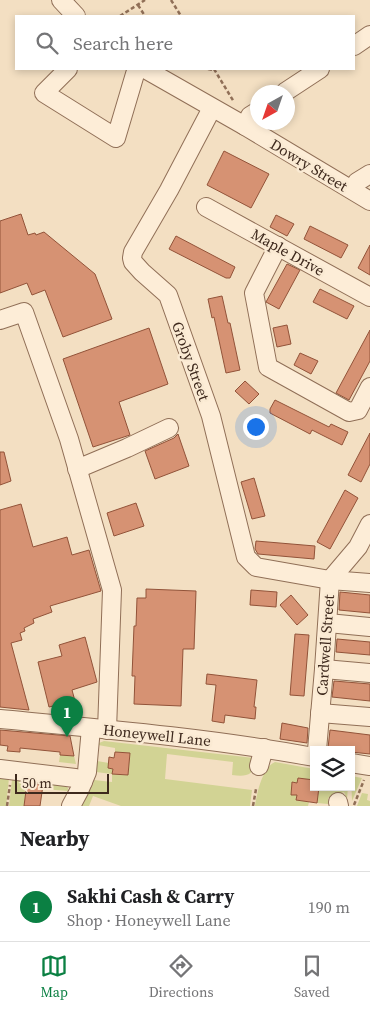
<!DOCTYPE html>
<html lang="en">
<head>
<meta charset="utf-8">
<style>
  :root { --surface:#fff; --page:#f6f6f6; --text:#202124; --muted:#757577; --line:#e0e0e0; --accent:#0b8043 }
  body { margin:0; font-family:"Source Serif 4",serif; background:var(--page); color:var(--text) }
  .controls { position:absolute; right:15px; bottom:15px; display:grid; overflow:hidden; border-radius:0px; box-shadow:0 2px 8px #0003 }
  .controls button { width:45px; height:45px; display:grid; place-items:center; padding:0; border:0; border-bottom:1px solid var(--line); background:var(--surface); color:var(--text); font:25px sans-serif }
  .compass { position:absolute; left:250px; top:85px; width:45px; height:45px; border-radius:50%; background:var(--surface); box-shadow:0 2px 8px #0003; rotate:220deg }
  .scale { position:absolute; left:15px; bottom:12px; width:94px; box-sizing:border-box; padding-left:5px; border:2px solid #3e291d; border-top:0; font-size:14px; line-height:18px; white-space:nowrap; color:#3e291d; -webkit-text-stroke:4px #faead3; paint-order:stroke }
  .you { position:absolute; left:255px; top:426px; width:18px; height:18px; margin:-12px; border:4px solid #fff; border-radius:50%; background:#1a73e8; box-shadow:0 0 0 8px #1a73e833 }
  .badge { display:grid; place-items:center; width:32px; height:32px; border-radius:50%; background:var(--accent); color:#fff; font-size:16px; font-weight:700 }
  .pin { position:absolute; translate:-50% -41px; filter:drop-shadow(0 1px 2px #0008) }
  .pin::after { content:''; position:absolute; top:26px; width:18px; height:15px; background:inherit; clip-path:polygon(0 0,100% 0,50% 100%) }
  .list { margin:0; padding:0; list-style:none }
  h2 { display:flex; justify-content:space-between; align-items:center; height:65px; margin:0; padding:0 20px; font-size:21px }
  h2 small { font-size:16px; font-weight:400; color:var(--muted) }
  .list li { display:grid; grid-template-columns:32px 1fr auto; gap:15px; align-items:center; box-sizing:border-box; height:70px; padding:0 20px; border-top:1px solid var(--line) }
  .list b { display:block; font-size:19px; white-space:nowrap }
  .list p { margin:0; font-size:16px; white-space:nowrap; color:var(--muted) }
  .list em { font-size:16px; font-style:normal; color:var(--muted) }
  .icon { flex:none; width:28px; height:28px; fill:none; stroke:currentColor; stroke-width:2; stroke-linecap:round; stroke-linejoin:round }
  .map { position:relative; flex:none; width:370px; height:806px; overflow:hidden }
  .search { position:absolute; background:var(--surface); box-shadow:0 2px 8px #0003; left:15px; right:15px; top:15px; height:55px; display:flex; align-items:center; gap:12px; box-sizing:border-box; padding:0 18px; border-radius:0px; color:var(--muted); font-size:19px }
  .sheet { height:135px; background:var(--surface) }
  nav { display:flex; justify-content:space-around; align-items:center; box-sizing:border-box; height:70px; border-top:1px solid var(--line); background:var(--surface); font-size:14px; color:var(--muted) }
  nav a { display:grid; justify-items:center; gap:2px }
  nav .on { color:var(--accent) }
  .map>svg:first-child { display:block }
  .green { fill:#d2d394 }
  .building { fill:#d69273; stroke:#925339 }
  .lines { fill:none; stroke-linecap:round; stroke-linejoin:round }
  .minor-casing { stroke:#906f57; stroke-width:20 }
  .path { stroke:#906f57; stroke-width:2.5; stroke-dasharray:4 2.5; stroke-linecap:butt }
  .minor { stroke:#fdedd7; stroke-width:18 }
  .labels { text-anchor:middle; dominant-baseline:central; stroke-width:5; stroke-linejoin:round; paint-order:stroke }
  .street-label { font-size:15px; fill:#3e291d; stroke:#faead3 }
</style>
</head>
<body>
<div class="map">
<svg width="370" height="806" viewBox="0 0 370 806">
  <rect width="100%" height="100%" fill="#f3dfc2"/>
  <g class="green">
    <path d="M104,741L254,758C256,776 246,777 232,775L233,762L167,754L165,779L252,790L250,806H121L93,796L89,806H81L93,784L94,780L112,782V774L96,772L97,761L109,763L113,769V774L128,775L130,753L115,752V748L98,745L99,743Z"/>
    <polygon points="60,755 74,756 76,764 59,762"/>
    <path d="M275,762L314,769V780L298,778L297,783L292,782L291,795H297L296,800L309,802L308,806H255C257,793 262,768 275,762Z"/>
    <polygon points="351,776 362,778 352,801"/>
    <polygon points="0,778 9,778 6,806 0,806"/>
    <polygon points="12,780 27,781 24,806 9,806"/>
    <polygon points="45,782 65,785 68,788 68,791 43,789 43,783"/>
    <polygon points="319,787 348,787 347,799 344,792 328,798 328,804 317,803"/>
    <polygon points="362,793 368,794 367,800 370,801 370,806 357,806"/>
  </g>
  <g class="building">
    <polygon points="224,151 269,174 251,208 207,185"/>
    <polygon points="21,214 28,235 35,233 36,235 44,232 95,274 112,319 63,337 45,290 32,295 27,283 0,293 0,221"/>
    <polygon points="276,215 294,224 287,236 270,227"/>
    <polygon points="310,226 348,245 341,258 304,239"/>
    <polygon points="176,236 235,267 230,278 226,278 169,249"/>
    <polygon points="370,245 370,275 358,268"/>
    <polygon points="287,264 300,270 279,309 266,302"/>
    <polygon points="320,289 354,306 347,319 313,302"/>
    <polygon points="222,296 228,323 230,323 240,370 226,373 214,317 212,318 208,299"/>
    <polygon points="287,325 291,344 277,347 273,328"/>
    <polygon points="149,328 168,384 119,402 130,435 93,447 63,359"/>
    <polygon points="370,330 370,361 349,400 336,393"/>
    <polygon points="300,353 318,361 311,374 294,365"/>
    <polygon points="245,381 259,394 249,404 235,391"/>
    <polygon points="275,400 329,427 331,424 348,432 342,445 312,430 310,434 270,413 270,409"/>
    <polygon points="370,433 370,464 361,482 348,475"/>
    <polygon points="178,434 189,466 155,479 145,451 174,438"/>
    <polygon points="0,452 4,452 11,481 0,485"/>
    <polygon points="254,478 265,516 252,519 241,482"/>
    <polygon points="345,490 358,498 330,549 317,542"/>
    <polygon points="136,503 144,526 114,536 107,513"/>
    <polygon points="21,504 33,547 67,537 72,555 89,550 101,591 50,606 52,612 33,619 34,623 24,628 25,631 20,633 22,640 11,643 29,710 0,707 0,510"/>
    <polygon points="256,541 315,546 314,559 258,554 255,549"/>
    <polygon points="146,589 196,591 194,649 183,649 181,706 134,704 135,676 132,676 134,626 136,626 137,598 146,598"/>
    <polygon points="251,590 277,592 276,607 250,605"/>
    <polygon points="340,592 370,595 370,613 339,610"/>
    <polygon points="291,595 308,615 297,625 280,605"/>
    <polygon points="295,634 309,635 304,696 290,695"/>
    <polygon points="85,637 97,682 72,690 75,701 49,707 38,662 62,656 59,645"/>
    <polygon points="337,639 370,642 370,655 336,652"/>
    <polygon points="207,674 257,680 254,707 256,707 255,719 225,715 224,723 212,721 216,685 206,684"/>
    <polygon points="334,681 370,684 370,701 332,697"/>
    <polygon points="282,723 308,728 307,743 280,739"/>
    <polygon points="0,730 70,736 74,756 60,755 60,752 20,748 20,752 7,751 8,746 0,745"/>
    <polygon points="330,730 370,735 370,754 351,752 351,750 340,750 328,748"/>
    <polygon points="115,752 130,753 128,775 112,774 113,769 108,768 109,757 114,758"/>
    <polygon points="298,778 314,780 314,787 319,787 317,803 296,800 297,795 291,795 292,782 297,783"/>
    <polygon points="27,783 43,785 40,806 24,806"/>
  </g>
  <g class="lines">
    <g class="minor-casing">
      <g id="minor">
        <polyline points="61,0 76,16"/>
        <polyline points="354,46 370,35"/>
        <polyline points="68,69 44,93 116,138 135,74 137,69"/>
        <polyline points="145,69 245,126 370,201"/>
        <polyline points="285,92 320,69"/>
        <polyline points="212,108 169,190 133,252 132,258 133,262 142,272 168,295 211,416 246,557 256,567 330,580 370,583"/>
        <polyline points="245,126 250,116 258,111"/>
        <polyline points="353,190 357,182 370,174"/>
        <polyline points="206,207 370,297"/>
        <polyline points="278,246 254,293 268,367 349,412 358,410 370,387"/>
        <polyline points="0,320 24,312 69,439 112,590 107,730"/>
        <polyline points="77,469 127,448 169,428"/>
        <polyline points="328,623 370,627"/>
        <polyline points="324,669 370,673"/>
        <polyline points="320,713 370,717"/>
        <path d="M0,719C105,729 210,738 314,757"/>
        <polyline points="317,750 324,669 330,580 358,547 370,524"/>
        <polyline points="351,763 370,766"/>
        <polyline points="259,766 264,748"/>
        <polyline points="0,769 75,778 83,782"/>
        <polyline points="338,802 339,806"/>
        <polyline points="71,806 79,791 87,772 91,728"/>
      </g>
    </g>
    <g class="path">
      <polyline points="171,0 181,16"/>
      <polyline points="138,5 145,16"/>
      <polyline points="120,16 145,0"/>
      <polyline points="208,69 214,70"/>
      <polyline points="214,69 234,102"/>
      <polyline points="354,805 364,780"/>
      <polyline points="7,806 10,785"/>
      <polyline points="253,806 256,789"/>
    </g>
    <use href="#minor" class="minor"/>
  </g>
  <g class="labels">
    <g class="street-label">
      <text transform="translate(309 165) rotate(31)">Dowry Street</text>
      <text transform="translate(288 252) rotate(29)">Maple Drive</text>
      <text transform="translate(191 361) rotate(70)">Groby Street</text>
      <text transform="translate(325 645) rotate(-86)">Cardwell Street</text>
      <text transform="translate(157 735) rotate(6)">Honeywell Lane</text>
    </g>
  </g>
</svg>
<div class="controls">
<button><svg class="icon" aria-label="layers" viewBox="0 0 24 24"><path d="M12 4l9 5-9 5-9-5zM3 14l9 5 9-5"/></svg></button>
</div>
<svg class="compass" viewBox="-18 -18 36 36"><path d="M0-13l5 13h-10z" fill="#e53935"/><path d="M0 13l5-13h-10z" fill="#757577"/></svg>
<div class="scale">50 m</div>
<div class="you"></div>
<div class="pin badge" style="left:67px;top:737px">1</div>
<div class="search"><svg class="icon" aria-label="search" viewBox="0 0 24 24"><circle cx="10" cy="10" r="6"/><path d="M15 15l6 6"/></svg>Search here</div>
</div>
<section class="sheet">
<h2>Nearby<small></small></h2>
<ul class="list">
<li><span class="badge">1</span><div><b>Sakhi Cash &amp; Carry</b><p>Shop · Honeywell Lane</p></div><em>190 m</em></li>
</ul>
</section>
<nav>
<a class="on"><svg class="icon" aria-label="map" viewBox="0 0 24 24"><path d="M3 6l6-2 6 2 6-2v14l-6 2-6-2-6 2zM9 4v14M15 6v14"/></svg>Map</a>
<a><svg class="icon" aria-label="directions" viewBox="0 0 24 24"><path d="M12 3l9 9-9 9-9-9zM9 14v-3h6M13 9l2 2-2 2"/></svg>Directions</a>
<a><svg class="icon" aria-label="saved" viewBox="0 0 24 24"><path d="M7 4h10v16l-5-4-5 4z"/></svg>Saved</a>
</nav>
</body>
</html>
